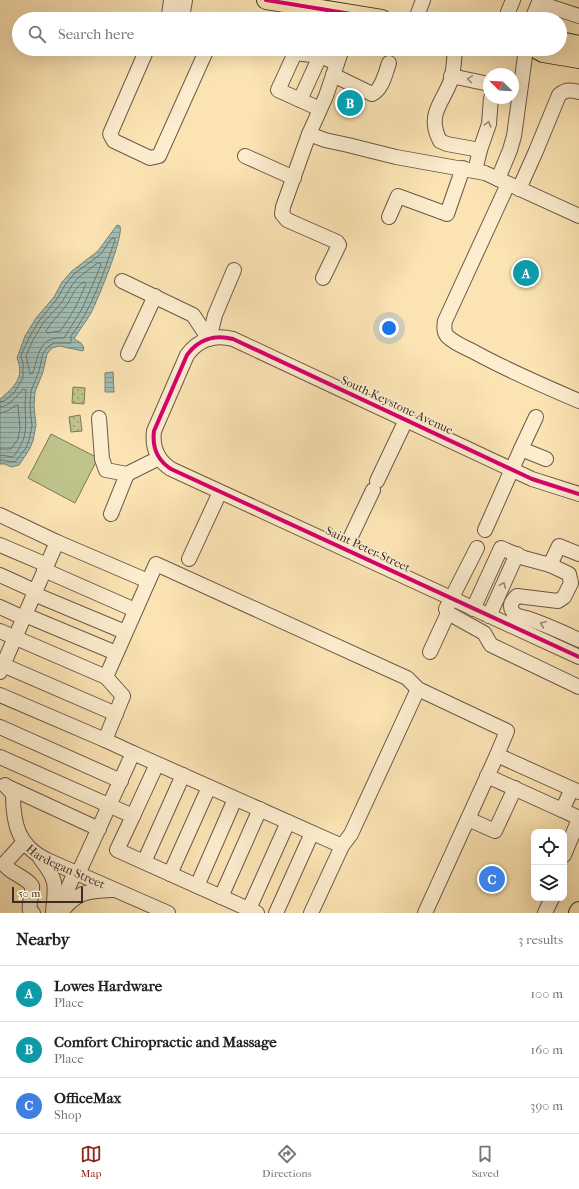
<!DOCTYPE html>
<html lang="en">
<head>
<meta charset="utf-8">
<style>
  :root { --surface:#fff; --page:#f6f6f6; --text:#222; --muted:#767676; --line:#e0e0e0; --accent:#8f2418 }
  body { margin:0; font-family:"IM FELL French Canon",serif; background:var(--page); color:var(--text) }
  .controls { position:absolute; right:12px; bottom:12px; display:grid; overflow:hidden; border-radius:8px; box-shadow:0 4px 16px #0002 }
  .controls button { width:36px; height:36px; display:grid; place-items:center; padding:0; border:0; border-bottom:1px solid var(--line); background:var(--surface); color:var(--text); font:20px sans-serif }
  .compass { position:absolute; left:483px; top:68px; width:36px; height:36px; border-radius:50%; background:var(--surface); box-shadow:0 4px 16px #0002; rotate:294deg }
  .scale { position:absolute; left:12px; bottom:10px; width:71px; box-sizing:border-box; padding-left:4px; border:2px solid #3a2b24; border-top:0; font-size:11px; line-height:14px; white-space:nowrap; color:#3a2b24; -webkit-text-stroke:3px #fcedce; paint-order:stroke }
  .you { position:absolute; left:389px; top:328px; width:14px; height:14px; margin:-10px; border:3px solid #fff; border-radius:50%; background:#1a73e8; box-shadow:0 0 0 6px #1a73e833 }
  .badge { display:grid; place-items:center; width:26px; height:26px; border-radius:50%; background:var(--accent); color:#fff; font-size:13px; font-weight:700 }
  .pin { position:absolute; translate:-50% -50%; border:2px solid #fff; box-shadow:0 1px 4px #0006 }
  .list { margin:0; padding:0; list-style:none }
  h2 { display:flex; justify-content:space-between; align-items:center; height:52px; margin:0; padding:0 16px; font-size:17px }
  h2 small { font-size:13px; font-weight:400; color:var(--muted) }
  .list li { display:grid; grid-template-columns:26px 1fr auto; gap:12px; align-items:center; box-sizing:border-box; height:56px; padding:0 16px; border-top:1px solid var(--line) }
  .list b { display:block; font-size:15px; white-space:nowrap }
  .list p { margin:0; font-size:13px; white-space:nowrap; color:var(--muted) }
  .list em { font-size:13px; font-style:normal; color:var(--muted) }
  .icon { flex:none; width:22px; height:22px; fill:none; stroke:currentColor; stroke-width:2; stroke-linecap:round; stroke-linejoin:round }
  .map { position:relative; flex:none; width:579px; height:913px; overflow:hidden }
  .search { position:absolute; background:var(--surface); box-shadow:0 4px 16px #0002; left:12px; right:12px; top:12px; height:44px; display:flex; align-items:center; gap:10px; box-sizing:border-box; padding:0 14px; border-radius:22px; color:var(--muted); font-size:15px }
  .sheet { height:220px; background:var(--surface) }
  nav { display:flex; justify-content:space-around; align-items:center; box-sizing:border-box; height:56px; border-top:1px solid var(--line); background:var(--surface); font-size:11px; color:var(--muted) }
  nav a { display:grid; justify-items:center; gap:2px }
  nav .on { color:var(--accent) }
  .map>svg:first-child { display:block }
  .park { fill:url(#park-dots); stroke:#7c7758 }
  .garden { fill:#bfc38c; stroke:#7c7758 }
  .water { fill:url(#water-rules); stroke:#77837a }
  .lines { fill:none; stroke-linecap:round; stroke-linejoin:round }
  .shore { stroke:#6d746c; stroke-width:1 }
  .minor-casing { stroke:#6a5948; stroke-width:16 }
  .major-casing { stroke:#3a2b24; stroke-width:20 }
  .minor { stroke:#fcedce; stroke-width:14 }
  .major { stroke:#fbe3b3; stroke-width:18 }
  .cycleway-casing { stroke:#fcedce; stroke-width:6 }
  .cycleway { stroke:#d6006c; stroke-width:4 }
  .oneway { stroke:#9b8c79 }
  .labels { text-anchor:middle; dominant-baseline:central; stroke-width:3; stroke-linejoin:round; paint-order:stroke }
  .street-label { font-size:12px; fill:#3a2b24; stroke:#fcedce }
</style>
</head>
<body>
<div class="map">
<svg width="579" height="913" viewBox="0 0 579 913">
  <defs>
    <pattern id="park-dots" width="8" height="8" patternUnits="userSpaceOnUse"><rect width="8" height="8" fill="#bfc38c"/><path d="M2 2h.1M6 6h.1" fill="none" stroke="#9c9f72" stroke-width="1.8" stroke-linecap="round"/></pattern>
    <pattern id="water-rules" width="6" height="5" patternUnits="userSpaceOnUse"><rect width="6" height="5" fill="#a0bdb4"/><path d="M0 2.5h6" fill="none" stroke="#839a92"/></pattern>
  </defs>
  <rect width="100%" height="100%" fill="#fbe3b3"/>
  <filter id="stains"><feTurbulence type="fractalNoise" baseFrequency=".005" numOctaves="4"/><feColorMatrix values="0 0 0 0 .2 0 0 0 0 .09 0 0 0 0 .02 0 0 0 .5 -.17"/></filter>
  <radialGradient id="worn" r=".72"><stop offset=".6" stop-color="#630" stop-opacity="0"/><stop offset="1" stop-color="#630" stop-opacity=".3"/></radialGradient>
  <g class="park">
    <polygon points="73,387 85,388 84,404 72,403"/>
    <polygon points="80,415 82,431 71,432 69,417"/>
  </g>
  <polygon class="garden" points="51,434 98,458 75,503 28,478"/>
  <g class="water">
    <path d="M117,225L120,226C124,237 97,301 91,313C86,322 79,330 74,339L81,343L84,348L83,351L59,346L52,348L47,354L43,372L35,392L34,406L36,425L33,441L29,450L19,465L11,467L5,464H0V399C14,387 25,378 17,358L25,336L36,318L54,297L62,282L72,271L98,251Z"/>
    <polygon points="113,372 114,392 105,392 105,373"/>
  </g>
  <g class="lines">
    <g class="shore">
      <path d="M98,263H100L101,265L82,309L64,338C39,336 39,354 33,373L30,374L26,356L33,340L43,323L62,302L72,285L78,278Z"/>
      <path d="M84,282L86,284C79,301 71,317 60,331L47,333L46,331C51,322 59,315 65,307C72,299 74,286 84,282Z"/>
      <path d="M0,402L4,401L14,393L23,378V363L21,357L22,353L29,338L39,321L57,299L65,285L74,274L101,254L111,239L114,238L115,240L113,246C102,277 91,310 71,336V343H54L49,346L43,353L39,371L31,391L30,406L32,426L29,440L26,448L16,461C11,463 6,460 0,460"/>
      <path d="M0,407C10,406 17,396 23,389L26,390C26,395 25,400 25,406C26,428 28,438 13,457L0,455"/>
      <path d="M0,413C8,413 12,406 18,405L20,428L18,439L11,449H0"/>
    </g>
    <g class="minor-casing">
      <g id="minor">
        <polyline points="171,0 169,15 173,19"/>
        <polyline points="539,3 579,16"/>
        <polyline points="508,12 513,0"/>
        <polyline points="180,19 182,18 185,0"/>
        <polyline points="416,19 423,0"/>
        <polyline points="532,19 540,0"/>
        <polyline points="147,49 110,134 114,141 150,158 159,156 207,49"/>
        <polyline points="342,49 326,96 309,134 325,140 348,145 396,157 485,173 579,216"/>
        <path d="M455,49C454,59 454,70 451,80C443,103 426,114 440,141L447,144L480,150L475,171"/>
        <path d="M333,75L372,94C382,90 386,72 389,63"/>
        <polyline points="451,76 489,84"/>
        <polyline points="300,100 320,56"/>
        <polyline points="320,109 278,90 295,53 320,56 337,63"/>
        <polyline points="309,134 283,207 282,214 287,220 337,242 339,245 323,278"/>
        <polyline points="480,150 489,124 491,98"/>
        <polyline points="245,156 294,178"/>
        <polyline points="498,179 510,150 514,136 526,49"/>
        <path d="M508,184L445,321C444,326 444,332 447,336C455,344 467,348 476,353C509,371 544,386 579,401"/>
        <path d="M519,189L536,151L559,95C566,89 571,90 579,92"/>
        <polyline points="389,217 398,196 447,214 463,168"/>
        <polyline points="122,281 193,315 209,339"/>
        <polyline points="209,339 215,315 234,270"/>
        <polyline points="128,354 155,296"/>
        <polyline points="99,418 102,459 106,470 127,474 159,458"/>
        <polyline points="521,449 536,417"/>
        <polyline points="377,481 406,420"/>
        <path d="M579,494L532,479L233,339C214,334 198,340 187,355L154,431C152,447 157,460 171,469L579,657"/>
        <polyline points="111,514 127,474"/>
        <polyline points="0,515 57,542"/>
        <polyline points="485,530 521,449 546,459"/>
        <polyline points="0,545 47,565"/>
        <polyline points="477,548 446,609 448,613 484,633 491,645 579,687"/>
        <polyline points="345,549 373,490"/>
        <polyline points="189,559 220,492"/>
        <path d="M550,565L569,574L571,583L564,597L558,601L517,596C513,600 508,605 513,612C515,616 522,617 526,618C545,624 562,632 579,640"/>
        <polyline points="44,570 135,610"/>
        <polyline points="0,575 35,591"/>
        <polyline points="34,594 125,632"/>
        <polyline points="0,607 24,618"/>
        <polyline points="473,609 501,548 524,558 550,565 559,546 579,554"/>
        <polyline points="25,615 116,653"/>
        <polyline points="489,616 517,554"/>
        <polyline points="0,631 106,677"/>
        <polyline points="430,652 448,613"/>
        <polyline points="3,665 116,714"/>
        <polyline points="0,672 57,542 148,581"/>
        <polyline points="0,695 105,740"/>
        <polyline points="0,727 121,781"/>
        <polyline points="133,753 342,846"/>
        <polyline points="0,757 133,816 117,850 257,913"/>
        <polyline points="487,776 562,810"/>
        <path id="s1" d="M5,785L13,794C13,824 18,846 47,860L168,913"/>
        <polyline points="6,786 99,829"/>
        <polyline points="572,789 562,810 579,818"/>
        <polyline points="133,816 157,764"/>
        <polyline points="468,819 495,831 515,788"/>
        <path d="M24,842L4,864C11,874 25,876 32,886C33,895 28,903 30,911L33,913"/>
        <polyline points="564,855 579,819"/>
        <path d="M40,858C59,883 55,884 53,913"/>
        <polyline points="144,862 183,775"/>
        <polyline points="78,874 133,753 105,740 123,696 106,677 156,564 407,678 418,689 507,731 497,755 579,792"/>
        <polyline points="170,874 209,787"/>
        <polyline points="197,886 235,799"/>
        <polyline points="221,897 260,809"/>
        <polyline points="59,909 75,872"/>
        <polyline points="249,909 288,822"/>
        <path d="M60,913C77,892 86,891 112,890"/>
        <polyline points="276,913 312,833"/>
        <polyline points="311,913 342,846 351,834 418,689"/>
        <polyline points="425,913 497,755"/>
        <polyline points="545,913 552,898"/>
      </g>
    </g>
    <g class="major-casing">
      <g id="major">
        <polyline points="266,0 382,19"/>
        <polyline points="560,41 579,45"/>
        <polyline points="536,49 543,53 579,59"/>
        <polyline points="578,913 579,911"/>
      </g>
    </g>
    <use href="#minor" class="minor"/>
    <use href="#major" class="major"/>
    <g class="cycleway-casing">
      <g id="cycleway">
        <polyline points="266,0 382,19"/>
        <path d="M579,494L532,479L233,339C214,334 198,340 187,355L154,431C152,447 157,460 171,469L579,657"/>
      </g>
    </g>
    <use href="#cycleway" class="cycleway"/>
  </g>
  <defs><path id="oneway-chevron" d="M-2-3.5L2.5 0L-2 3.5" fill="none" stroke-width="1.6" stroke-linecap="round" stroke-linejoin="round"/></defs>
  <g class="oneway">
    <use href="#oneway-chevron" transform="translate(470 79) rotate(-171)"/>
    <use href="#oneway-chevron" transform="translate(488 124) rotate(-75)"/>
    <use href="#oneway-chevron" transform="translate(503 585) rotate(-66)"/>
    <use href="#oneway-chevron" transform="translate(543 624) rotate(-158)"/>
  </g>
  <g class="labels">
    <g class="street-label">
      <text transform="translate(397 405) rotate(25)">South Keystone Avenue</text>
      <text transform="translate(368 549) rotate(25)">Saint Peter Street</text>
      <text stroke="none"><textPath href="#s1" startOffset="111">Hardegan Street</textPath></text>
    </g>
  </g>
  <rect width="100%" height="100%" filter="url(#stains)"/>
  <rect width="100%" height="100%" fill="url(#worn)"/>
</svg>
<div class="controls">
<button><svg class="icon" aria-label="locate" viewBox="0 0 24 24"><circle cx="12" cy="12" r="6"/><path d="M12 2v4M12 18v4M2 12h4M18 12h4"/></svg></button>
<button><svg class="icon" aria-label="layers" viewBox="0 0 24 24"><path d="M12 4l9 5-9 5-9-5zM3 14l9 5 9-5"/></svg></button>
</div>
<svg class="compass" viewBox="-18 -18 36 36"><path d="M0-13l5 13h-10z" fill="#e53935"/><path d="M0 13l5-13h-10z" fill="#767676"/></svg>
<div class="scale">50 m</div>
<div class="you"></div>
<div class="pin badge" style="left:526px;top:273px;background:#0f9aa8">A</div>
<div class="pin badge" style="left:350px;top:103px;background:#0f9aa8">B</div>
<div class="pin badge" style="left:492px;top:879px;background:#3f7fe0">C</div>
<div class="search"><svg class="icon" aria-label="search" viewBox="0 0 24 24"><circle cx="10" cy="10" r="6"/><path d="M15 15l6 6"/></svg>Search here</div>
</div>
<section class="sheet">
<h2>Nearby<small>3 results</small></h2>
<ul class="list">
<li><span class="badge" style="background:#0f9aa8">A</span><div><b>Lowes Hardware</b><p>Place</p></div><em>100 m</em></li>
<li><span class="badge" style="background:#0f9aa8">B</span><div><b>Comfort Chiropractic and Massage</b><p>Place</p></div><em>160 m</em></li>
<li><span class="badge" style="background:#3f7fe0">C</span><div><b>OfficeMax</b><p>Shop</p></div><em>390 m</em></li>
</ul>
</section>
<nav>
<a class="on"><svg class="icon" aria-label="map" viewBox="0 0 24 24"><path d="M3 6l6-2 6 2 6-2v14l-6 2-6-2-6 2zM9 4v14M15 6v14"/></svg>Map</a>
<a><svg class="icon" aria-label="directions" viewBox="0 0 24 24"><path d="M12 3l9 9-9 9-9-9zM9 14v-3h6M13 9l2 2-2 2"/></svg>Directions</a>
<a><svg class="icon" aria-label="saved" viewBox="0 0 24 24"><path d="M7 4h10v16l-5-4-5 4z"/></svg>Saved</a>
</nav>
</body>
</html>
